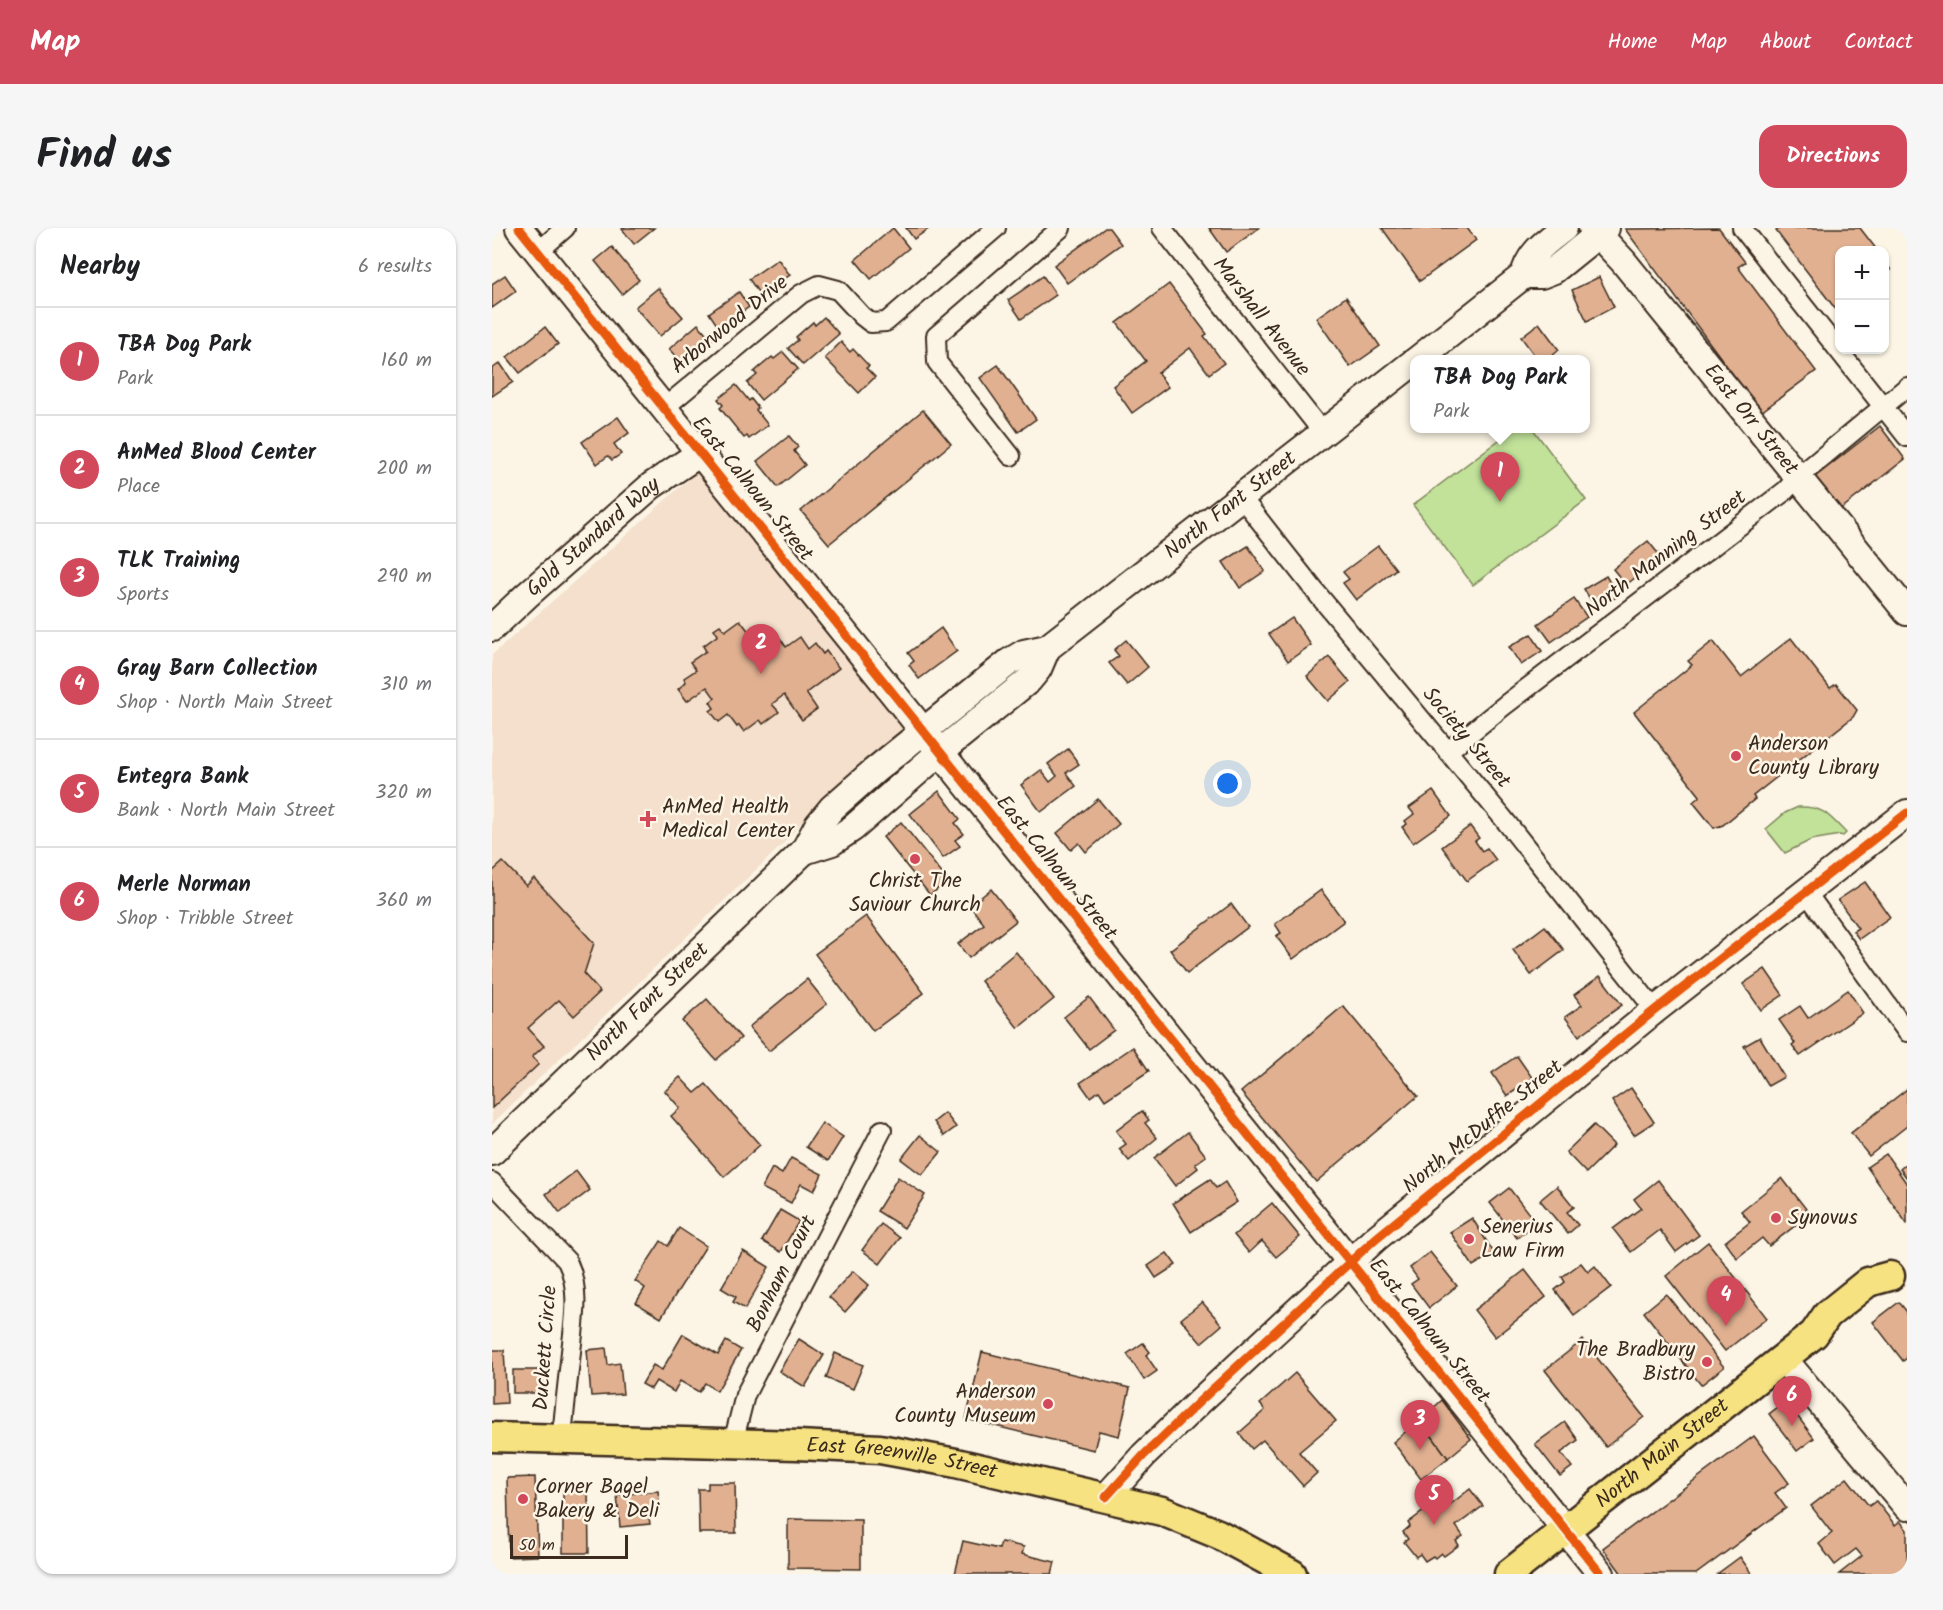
<!DOCTYPE html>
<html lang="en">
<head>
<meta charset="utf-8">
<style>
  :root { --surface:#fff; --page:#f6f6f6; --text:#202124; --muted:#757577; --line:#e0e0e0; --accent:#d1495b }
  body { margin:0; font-family:Kalam,sans-serif; background:var(--page); color:var(--text) }
  .controls { position:absolute; right:18px; top:18px; display:grid; overflow:hidden; border-radius:12px; box-shadow:0 2px 4px #0004 }
  .controls button { width:54px; height:54px; display:grid; place-items:center; padding:0; border:0; border-bottom:2px solid var(--line); background:var(--surface); color:var(--text); font:30px sans-serif }
  .scale { position:absolute; left:18px; bottom:15px; width:118px; box-sizing:border-box; padding-left:6px; border:3px solid #3b2a1e; border-top:0; font-size:16px; line-height:21px; white-space:nowrap; color:#3b2a1e; -webkit-text-stroke:4px #fcf5e5; paint-order:stroke }
  .you { position:absolute; left:736px; top:556px; width:21px; height:21px; margin:-15px; border:4px solid #fff; border-radius:50%; background:#1a73e8; box-shadow:0 0 0 9px #1a73e833 }
  .badge { display:grid; place-items:center; width:39px; height:39px; border-radius:50%; background:var(--accent); color:#fff; font-size:20px; font-weight:700 }
  .pin { position:absolute; translate:-50% -50px; filter:drop-shadow(0 2px 3px #0008) }
  .pin::after { content:''; position:absolute; top:32px; width:21px; height:18px; background:inherit; clip-path:polygon(0 0,100% 0,50% 100%) }
  .popup { position:absolute; left:918px; top:127px; width:180px; height:78px; box-sizing:border-box; display:grid; place-content:center; border-radius:12px; background:var(--surface); filter:drop-shadow(0 2px 4px #0005); font-size:20px; white-space:nowrap; color:var(--muted) }
  .popup b { font-size:22px; color:var(--text) }
  .popup::after { content:''; position:absolute; left:50%; top:100%; margin-left:-12px; border:12px solid transparent; border-top-color:var(--surface) }
  .list { margin:0; padding:0; list-style:none }
  h2 { display:flex; justify-content:space-between; align-items:center; height:78px; margin:0; padding:0 24px; font-size:26px }
  h2 small { font-size:20px; font-weight:400; color:var(--muted) }
  .list li { display:grid; grid-template-columns:39px 1fr auto; gap:18px; align-items:center; box-sizing:border-box; height:108px; padding:0 24px; border-top:2px solid var(--line) }
  .list b { display:block; font-size:22px; white-space:nowrap }
  .list p { margin:0; font-size:20px; white-space:nowrap; color:var(--muted) }
  .list em { font-size:20px; font-style:normal; color:var(--muted) }
  .map { position:relative; flex:none; width:1415px; height:1346px; overflow:hidden; border-radius:18px }
  header { display:flex; align-items:center; gap:36px; box-sizing:border-box; height:84px; padding:0 30px; background:var(--accent); color:#fff }
  header strong { font-size:28px }
  nav { display:flex; gap:33px; margin-inline-start:auto; font-size:21px }
  .intro { display:flex; align-items:center; justify-content:space-between; box-sizing:border-box; height:144px; padding:0 36px }
  h1 { margin:0; font-size:42px }
  .button { padding:15px 27px; border-radius:18px; background:var(--accent); color:#fff; font-size:21px; font-weight:700 }
  main { display:flex; gap:36px; padding:0 36px }
  aside { flex:1; background:var(--surface); border-radius:18px; box-shadow:0 2px 4px #0004 }
  .map>svg:first-child { display:block }
  .built { fill:#f4e0cc }
  .green { fill:#c2e29a; stroke:#7e865c; stroke-width:1.5 }
  .building { fill:#e0b091; stroke:#3b2a1e; stroke-width:1.5 }
  .lines { fill:none; stroke-linecap:round; stroke-linejoin:round }
  .street-casing { stroke:#3b2a1e; stroke-width:22 }
  .secondary-casing { stroke:#3b2a1e; stroke-width:30 }
  .primary-casing { stroke:#3b2a1e; stroke-width:33 }
  .street { stroke:#fcf5e5; stroke-width:18 }
  .secondary { stroke:#fcf5e5; stroke-width:26 }
  .primary { stroke:#f6e281; stroke-width:28 }
  .cycleway-casing { stroke:#fcf5e5; stroke-width:13 }
  .cycleway { stroke:#e8590c; stroke-width:9 }
  .poi-dot { fill:#d1495b; stroke:#fcf5e5; stroke-width:2 }
  .labels { text-anchor:middle; dominant-baseline:central; stroke-width:5; stroke-linejoin:round; paint-order:stroke }
  .street-label { font-size:21px; fill:#3b2a1e; stroke:#fcf5e5 }
  .poi-label { font-size:21px; fill:#3b2a1e; stroke:#fcf5e5; text-anchor:start }
</style>
</head>
<body>
<header>
<strong>Map</strong>
<nav><a>Home</a><a>Map</a><a>About</a><a>Contact</a></nav>
</header>
<div class="intro"><h1>Find us</h1><a class="button">Directions</a></div>
<main>
<aside>
<h2>Nearby<small>6 results</small></h2>
<ul class="list">
<li><span class="badge">1</span><div><b>TBA Dog Park</b><p>Park</p></div><em>160 m</em></li>
<li><span class="badge">2</span><div><b>AnMed Blood Center</b><p>Place</p></div><em>200 m</em></li>
<li><span class="badge">3</span><div><b>TLK Training</b><p>Sports</p></div><em>290 m</em></li>
<li><span class="badge">4</span><div><b>Gray Barn Collection</b><p>Shop · North Main Street</p></div><em>310 m</em></li>
<li><span class="badge">5</span><div><b>Entegra Bank</b><p>Bank · North Main Street</p></div><em>320 m</em></li>
<li><span class="badge">6</span><div><b>Merle Norman</b><p>Shop · Tribble Street</p></div><em>360 m</em></li>
</ul>
</aside>
<div class="map">
<svg width="1415" height="1346" viewBox="0 0 1415 1346">
  <rect width="100%" height="100%" fill="#fcf5e5"/>
  <filter id="ink" filterUnits="userSpaceOnUse"><feTurbulence type="fractalNoise" baseFrequency=".0167" numOctaves="2"/><feDisplacementMap in="SourceGraphic" scale="12" xChannelSelector="R" yChannelSelector="G"/><feConvolveMatrix kernelMatrix="1 2 1 2 8 2 1 2 1" color-interpolation-filters="sRGB"/></filter>
  <g filter="url(#ink)">
    <polygon class="built" points="206,243 412,501 334,566 291,616 0,896 0,427"/>
    <g class="green">
      <polygon points="1023,200 1041,201 1094,272 981,357 921,277"/>
      <path d="M1306,579C1332,578 1337,588 1354,605L1351,608L1348,607L1319,612L1293,625L1274,601L1293,585Z"/>
    </g>
    <g class="building">
      <polygon points="132,0 162,0 142,16 130,1"/>
      <polygon points="401,0 417,20 379,51 363,32"/>
      <polygon points="414,0 438,0 422,11"/>
      <polygon points="613,0 617,0 629,16 575,55 562,37"/>
      <polygon points="717,0 767,0 734,24"/>
      <polygon points="890,0 975,0 984,12 928,53"/>
      <polygon points="1227,0 1253,34 1246,39 1324,143 1269,184 1133,1"/>
      <polygon points="1288,0 1368,0 1385,22 1348,22 1348,82 1345,83 1284,3"/>
      <polygon points="120,19 147,52 130,66 103,33"/>
      <polygon points="286,31 298,47 268,67 257,51"/>
      <polygon points="1392,33 1399,42 1392,47"/>
      <polygon points="13,47 24,63 0,80 0,56"/>
      <polygon points="551,48 564,67 529,91 516,72"/>
      <polygon points="1107,49 1122,79 1095,93 1080,62"/>
      <polygon points="677,56 715,106 712,108 732,135 717,146 698,120 666,145 676,159 640,185 621,158 654,133 625,95"/>
      <polygon points="166,60 191,89 168,108 143,79"/>
      <polygon points="247,64 257,79 227,100 217,85"/>
      <polygon points="854,69 888,118 858,139 824,90"/>
      <polygon points="332,89 347,106 311,137 296,120 306,112 304,109 321,94 323,97"/>
      <polygon points="1047,95 1067,122 1055,132 1046,132 1029,109"/>
      <polygon points="206,96 220,112 191,137 177,121"/>
      <polygon points="53,99 66,116 28,145 15,129"/>
      <polygon points="349,114 358,124 361,121 377,138 374,140 383,149 367,165 333,130"/>
      <polygon points="291,124 306,141 269,172 255,155 265,147 262,144 280,129 282,131"/>
      <polygon points="8,135 21,154 0,168 0,141"/>
      <polygon points="506,137 544,191 526,204 488,150"/>
      <polygon points="244,157 257,173 259,171 266,180 264,182 276,197 257,211 255,208 252,210 228,180 231,177 226,171"/>
      <polygon points="431,182 459,216 337,316 309,283"/>
      <polygon points="126,189 137,205 122,216 129,226 120,232 116,228 105,236 90,214"/>
      <polygon points="1388,198 1413,231 1349,281 1323,249"/>
      <polygon points="297,208 306,219 302,223 313,237 286,259 265,233"/>
      <polygon points="1156,313 1169,329 1134,357 1121,341"/>
      <polygon points="756,318 773,343 748,360 731,334"/>
      <polygon points="886,318 904,341 864,372 851,355 857,351 851,344"/>
      <polygon points="1114,348 1126,368 1104,381 1092,361"/>
      <polygon points="1082,371 1095,389 1059,414 1046,396"/>
      <polygon points="800,390 819,417 796,433 777,406"/>
      <polygon points="248,392 271,422 288,410 294,419 308,409 316,421 323,415 331,426 334,423 347,440 314,465 325,481 310,492 292,467 280,476 287,484 271,496 268,492 252,504 247,497 245,499 236,487 227,494 218,483 222,480 218,474 223,470 215,459 195,473 186,461 194,454 192,450 204,442 198,434 214,423 211,418 226,407 222,401 228,397 233,403"/>
      <polygon points="449,400 465,423 427,451 417,437 422,433 416,425"/>
      <polygon points="1039,406 1050,423 1029,437 1017,419"/>
      <polygon points="1299,410 1338,460 1344,456 1365,482 1361,489 1261,568 1263,571 1231,597 1222,600 1201,574 1208,568 1142,484 1200,437 1196,433 1221,413 1249,449"/>
      <polygon points="634,412 656,439 635,457 617,435 627,428 622,422"/>
      <polygon points="837,429 858,454 836,473 815,448"/>
      <polygon points="576,521 587,536 574,545 584,558 549,584 529,557 549,542 558,554 565,548 556,536"/>
      <polygon points="447,563 468,591 463,595 472,606 463,612 468,618 451,630 418,586"/>
      <polygon points="941,563 959,588 921,615 910,599 915,596 913,593 922,586 917,580"/>
      <polygon points="606,571 627,596 594,624 587,615 579,622 565,605"/>
      <polygon points="409,594 456,653 438,667 391,609"/>
      <polygon points="978,598 987,610 983,613 990,623 995,620 1004,632 975,653 950,619"/>
      <polygon points="11,634 34,658 42,650 102,715 92,746 108,764 82,788 67,772 36,800 52,818 40,829 47,836 0,880 0,644"/>
      <polygon points="1373,654 1398,689 1367,711 1361,703 1366,700 1346,672"/>
      <polygon points="499,661 524,693 477,730 466,716 492,696 478,678"/>
      <polygon points="829,662 852,693 801,731 784,708 789,705 783,696"/>
      <polygon points="739,676 756,699 695,745 678,722"/>
      <polygon points="374,688 432,765 381,803 323,726"/>
      <polygon points="1053,698 1072,722 1039,747 1021,722"/>
      <polygon points="524,724 562,771 526,800 489,753"/>
      <polygon points="1273,741 1291,767 1269,782 1251,756"/>
      <polygon points="1108,748 1130,777 1087,808 1073,789 1090,777 1082,767"/>
      <polygon points="315,751 335,776 277,823 257,799"/>
      <polygon points="1356,762 1371,785 1308,828 1300,817 1303,815 1287,792 1308,778 1316,790"/>
      <polygon points="597,769 622,802 597,821 572,789"/>
      <polygon points="215,771 249,810 224,832 190,793"/>
      <polygon points="851,778 926,868 824,954 749,864"/>
      <polygon points="1268,809 1292,849 1276,858 1252,818"/>
      <polygon points="641,819 657,843 613,872 607,863 598,869 588,855"/>
      <polygon points="1025,828 1041,851 1015,868 1000,845"/>
      <polygon points="188,849 203,865 214,856 268,917 232,949 179,888 188,880 173,863"/>
      <polygon points="1139,860 1162,894 1142,907 1120,873"/>
      <polygon points="1415,861 1415,898 1377,928 1359,905"/>
      <polygon points="650,883 657,892 653,895 665,910 637,933 627,921 634,916 624,903"/>
      <polygon points="453,885 464,899 452,908 442,894"/>
      <polygon points="330,895 351,909 336,933 314,919"/>
      <polygon points="1102,897 1122,917 1094,945 1074,924"/>
      <polygon points="696,904 714,928 703,936 706,940 683,958 662,930"/>
      <polygon points="428,907 449,924 430,947 409,931"/>
      <polygon points="1394,926 1415,956 1415,996 1375,939"/>
      <polygon points="299,930 330,946 322,963 309,956 299,975 270,960 280,940 290,946"/>
      <polygon points="1415,935 1415,950 1408,941"/>
      <polygon points="84,943 98,962 68,985 54,966"/>
      <polygon points="406,949 433,967 412,1000 385,983"/>
      <polygon points="1290,950 1318,986 1277,1018 1270,1010 1245,1030 1233,1014 1258,994 1249,983"/>
      <polygon points="718,951 724,960 733,954 745,974 699,1004 681,975"/>
      <polygon points="1166,952 1207,1007 1184,1024 1168,1002 1139,1024 1121,1001 1149,980 1142,971"/>
      <polygon points="1065,958 1082,979 1075,984 1086,997 1076,1006 1048,972"/>
      <polygon points="1017,960 1044,995 1025,1010 998,975"/>
      <polygon points="780,975 808,1009 784,1029 770,1013 757,1025 742,1007"/>
      <polygon points="288,982 307,993 289,1024 270,1013"/>
      <polygon points="980,990 1002,1025 981,1038 958,1004"/>
      <polygon points="389,996 408,1010 388,1036 370,1022"/>
      <polygon points="187,1000 214,1018 169,1090 144,1075 153,1060 143,1053 169,1013 176,1018"/>
      <polygon points="1216,1014 1275,1090 1233,1123 1174,1048"/>
      <polygon points="251,1023 277,1039 253,1081 241,1074 244,1069 229,1060"/>
      <polygon points="938,1024 965,1058 937,1080 919,1056 926,1051 918,1040"/>
      <polygon points="675,1025 684,1037 664,1050 656,1038"/>
      <polygon points="1089,1035 1096,1044 1103,1038 1119,1059 1082,1087 1063,1062 1073,1054 1070,1049"/>
      <polygon points="1033,1042 1054,1069 1003,1109 982,1082"/>
      <polygon points="361,1043 377,1057 353,1084 337,1069"/>
      <polygon points="1174,1066 1232,1139 1209,1157 1152,1084"/>
      <polygon points="710,1074 730,1097 709,1115 689,1091"/>
      <polygon points="1407,1074 1415,1084 1415,1130 1411,1133 1381,1094"/>
      <polygon points="191,1106 226,1127 234,1113 249,1122 225,1163 213,1155 207,1164 188,1153 182,1164 164,1153 159,1161 150,1156 161,1137 170,1142"/>
      <polygon points="307,1111 332,1127 313,1159 287,1143"/>
      <polygon points="1091,1112 1152,1189 1114,1219 1053,1142"/>
      <polygon points="651,1115 658,1124 654,1127 665,1143 652,1152 635,1126"/>
      <polygon points="114,1120 116,1137 128,1135 131,1166 99,1168 95,1122"/>
      <polygon points="0,1122 12,1122 15,1175 0,1176"/>
      <polygon points="490,1124 638,1160 627,1208 607,1203 602,1222 474,1191"/>
      <polygon points="343,1125 371,1137 361,1161 334,1150"/>
      <rect x="21" y="1142" width="30" height="23"/>
      <polygon points="803,1145 844,1193 807,1224 825,1245 811,1258 771,1212 760,1221 747,1205 773,1182 768,1176"/>
      <polygon points="950,1172 979,1211 956,1230 928,1192"/>
      <polygon points="1294,1173 1322,1210 1305,1223 1277,1186"/>
      <polygon points="928,1192 956,1230 929,1251 901,1214"/>
      <polygon points="1073,1194 1086,1212 1069,1225 1080,1239 1068,1248 1043,1216"/>
      <polygon points="1262,1208 1297,1255 1283,1265 1294,1280 1204,1346 1130,1346 1111,1320"/>
      <polygon points="43,1249 46,1328 17,1329 15,1250"/>
      <polygon points="1355,1250 1377,1278 1384,1273 1403,1297 1408,1293 1415,1302 1415,1346 1408,1344 1406,1346 1347,1346 1370,1328 1364,1321 1343,1337 1327,1316 1340,1305 1319,1278"/>
      <polygon points="216,1255 243,1255 244,1305 207,1305 206,1261 216,1261"/>
      <polygon points="71,1259 96,1259 97,1325 71,1325"/>
      <polygon points="978,1261 991,1278 964,1298 971,1308 964,1313 967,1317 952,1328 949,1325 943,1330 941,1328 933,1333 928,1326 924,1329 912,1314 916,1311 911,1304 918,1298 916,1295 945,1273 951,1282"/>
      <polygon points="166,1263 168,1281 156,1283 158,1296 128,1299 125,1267"/>
      <polygon points="296,1291 369,1292 369,1341 296,1340"/>
      <polygon points="471,1313 507,1321 509,1314 532,1319 530,1326 563,1334 560,1346 463,1346"/>
      <polygon points="1248,1329 1260,1346 1225,1346"/>
    </g>
    <g class="lines">
      <g class="street-casing">
        <g id="street">
          <polyline points="670,0 832,206"/>
          <polyline points="1250,0 1415,209"/>
          <polyline points="47,23 73,0"/>
          <polyline points="172,180 309,66 327,57 346,62 370,88 379,95 394,94 504,0"/>
          <polyline points="519,228 445,134 444,108 569,0"/>
          <polyline points="749,269 823,363 1011,590 1163,782"/>
          <polyline points="956,523 1013,477 1293,263 1305,250 1415,159"/>
          <polyline points="1314,664 1415,804"/>
          <path d="M0,954L75,1033C90,1063 81,1100 78,1133C75,1159 72,1185 70,1211"/>
          <polyline points="241,1215 253,1167 390,902"/>
        </g>
      </g>
      <g class="secondary-casing">
        <g id="secondary">
          <polyline points="27,0 1109,1346"/>
          <path id="s1" d="M1100,0L1131,33L1415,384"/>
          <polyline points="1032,47 1049,47 1062,42 1114,0"/>
          <path d="M925,132L1032,47C1038,24 1054,14 1072,0"/>
          <path id="s2" d="M0,400L34,368L159,258L208,225"/>
          <polyline points="312,623 340,614 361,600 448,524 537,452 546,441 555,420"/>
          <path id="s3" d="M0,924L312,623L326,597L340,580L382,543L517,434L532,425L555,420L922,134"/>
          <polyline points="1291,1130 1415,1279"/>
          <polyline points="614,1269 652,1227 708,1173 883,1011 1163,782 1415,585"/>
        </g>
      </g>
      <g class="primary-casing">
        <g id="primary">
          <path id="s4" d="M0,1209L306,1217L388,1221L464,1235L670,1283L726,1306L800,1346"/>
          <path id="s5" d="M1017,1346L1322,1106L1335,1087L1376,1054L1398,1048"/>
        </g>
      </g>
      <use href="#street" class="street"/>
      <use href="#secondary" class="secondary"/>
      <use href="#primary" class="primary"/>
      <g class="cycleway-casing">
        <g id="cycleway">
          <polyline points="27,0 1109,1346"/>
          <polyline points="614,1269 652,1227 708,1173 883,1011 1163,782 1415,585"/>
        </g>
      </g>
      <use href="#cycleway" class="cycleway"/>
    </g>
  </g>
  <g class="poi-dot">
    <circle cx="1244" cy="528" r="6"/>
    <path d="M153 582h6v6h6v6h-6v6h-6v-6h-6v-6h6z"/>
    <circle cx="423" cy="631" r="6"/>
    <circle cx="1284" cy="990" r="6"/>
    <circle cx="977" cy="1011" r="6"/>
    <circle cx="1215" cy="1134" r="6"/>
    <circle cx="556" cy="1176" r="6"/>
    <circle cx="31" cy="1271" r="6"/>
  </g>
  <g class="labels">
    <g class="street-label">
      <text transform="translate(769 89) rotate(52)">Marshall Avenue</text>
      <text transform="translate(238 97) rotate(-39)">Arborwood Drive</text>
      <text stroke="none"><textPath href="#s1" startOffset="249">East Orr Street</textPath></text>
      <text transform="translate(260 261) rotate(51)">East Calhoun Street</text>
      <text stroke="none"><textPath href="#s3" startOffset="988">North Fant Street</textPath></text>
      <text stroke="none"><textPath href="#s2" startOffset="136">Gold Standard Way</textPath></text>
      <text transform="translate(1174 326) rotate(-37)">North Manning Street</text>
      <text transform="translate(974 510) rotate(50)">Society Street</text>
      <text transform="translate(564 640) rotate(51)">East Calhoun Street</text>
      <text stroke="none"><textPath href="#s3" startOffset="216">North Fant Street</textPath></text>
      <text transform="translate(991 899) rotate(-39)">North McDuffie Street</text>
      <text transform="translate(290 1046) rotate(-63)">Bonham Court</text>
      <text transform="translate(937 1103) rotate(51)">East Calhoun Street</text>
      <text transform="translate(54 1120) rotate(-86)">Duckett Circle</text>
      <text stroke="none"><textPath href="#s5" startOffset="195">North Main Street</textPath></text>
      <text stroke="none"><textPath href="#s4" startOffset="411">East Greenville Street</textPath></text>
    </g>
    <g class="poi-label">
      <text x="1256" y="516">Anderson<tspan x="1256" dy="24">County Library</tspan></text>
      <text x="170" y="579">AnMed Health<tspan x="170" dy="24">Medical Center</tspan></text>
      <text x="423" y="653" text-anchor="middle">Christ The<tspan x="423" dy="24">Saviour Church</tspan></text>
      <text x="1296" y="990">Synovus</text>
      <text x="989" y="999">Senerius<tspan x="989" dy="24">Law Firm</tspan></text>
      <text x="1203" y="1122" text-anchor="end">The Bradbury<tspan x="1203" dy="24">Bistro</tspan></text>
      <text x="544" y="1164" text-anchor="end">Anderson<tspan x="544" dy="24">County Museum</tspan></text>
      <text x="43" y="1259">Corner Bagel<tspan x="43" dy="24">Bakery &amp; Deli</tspan></text>
    </g>
  </g>
</svg>
<div class="controls">
<button>+</button>
<button>−</button>
</div>
<div class="scale">50 m</div>
<div class="you"></div>
<div class="pin badge" style="left:1008px;top:274px">1</div>
<div class="popup"><b>TBA Dog Park</b>Park</div>
<div class="pin badge" style="left:269px;top:446px">2</div>
<div class="pin badge" style="left:928px;top:1222px">3</div>
<div class="pin badge" style="left:1234px;top:1098px">4</div>
<div class="pin badge" style="left:942px;top:1297px">5</div>
<div class="pin badge" style="left:1300px;top:1198px">6</div>
</div>
</main>
</body>
</html>
